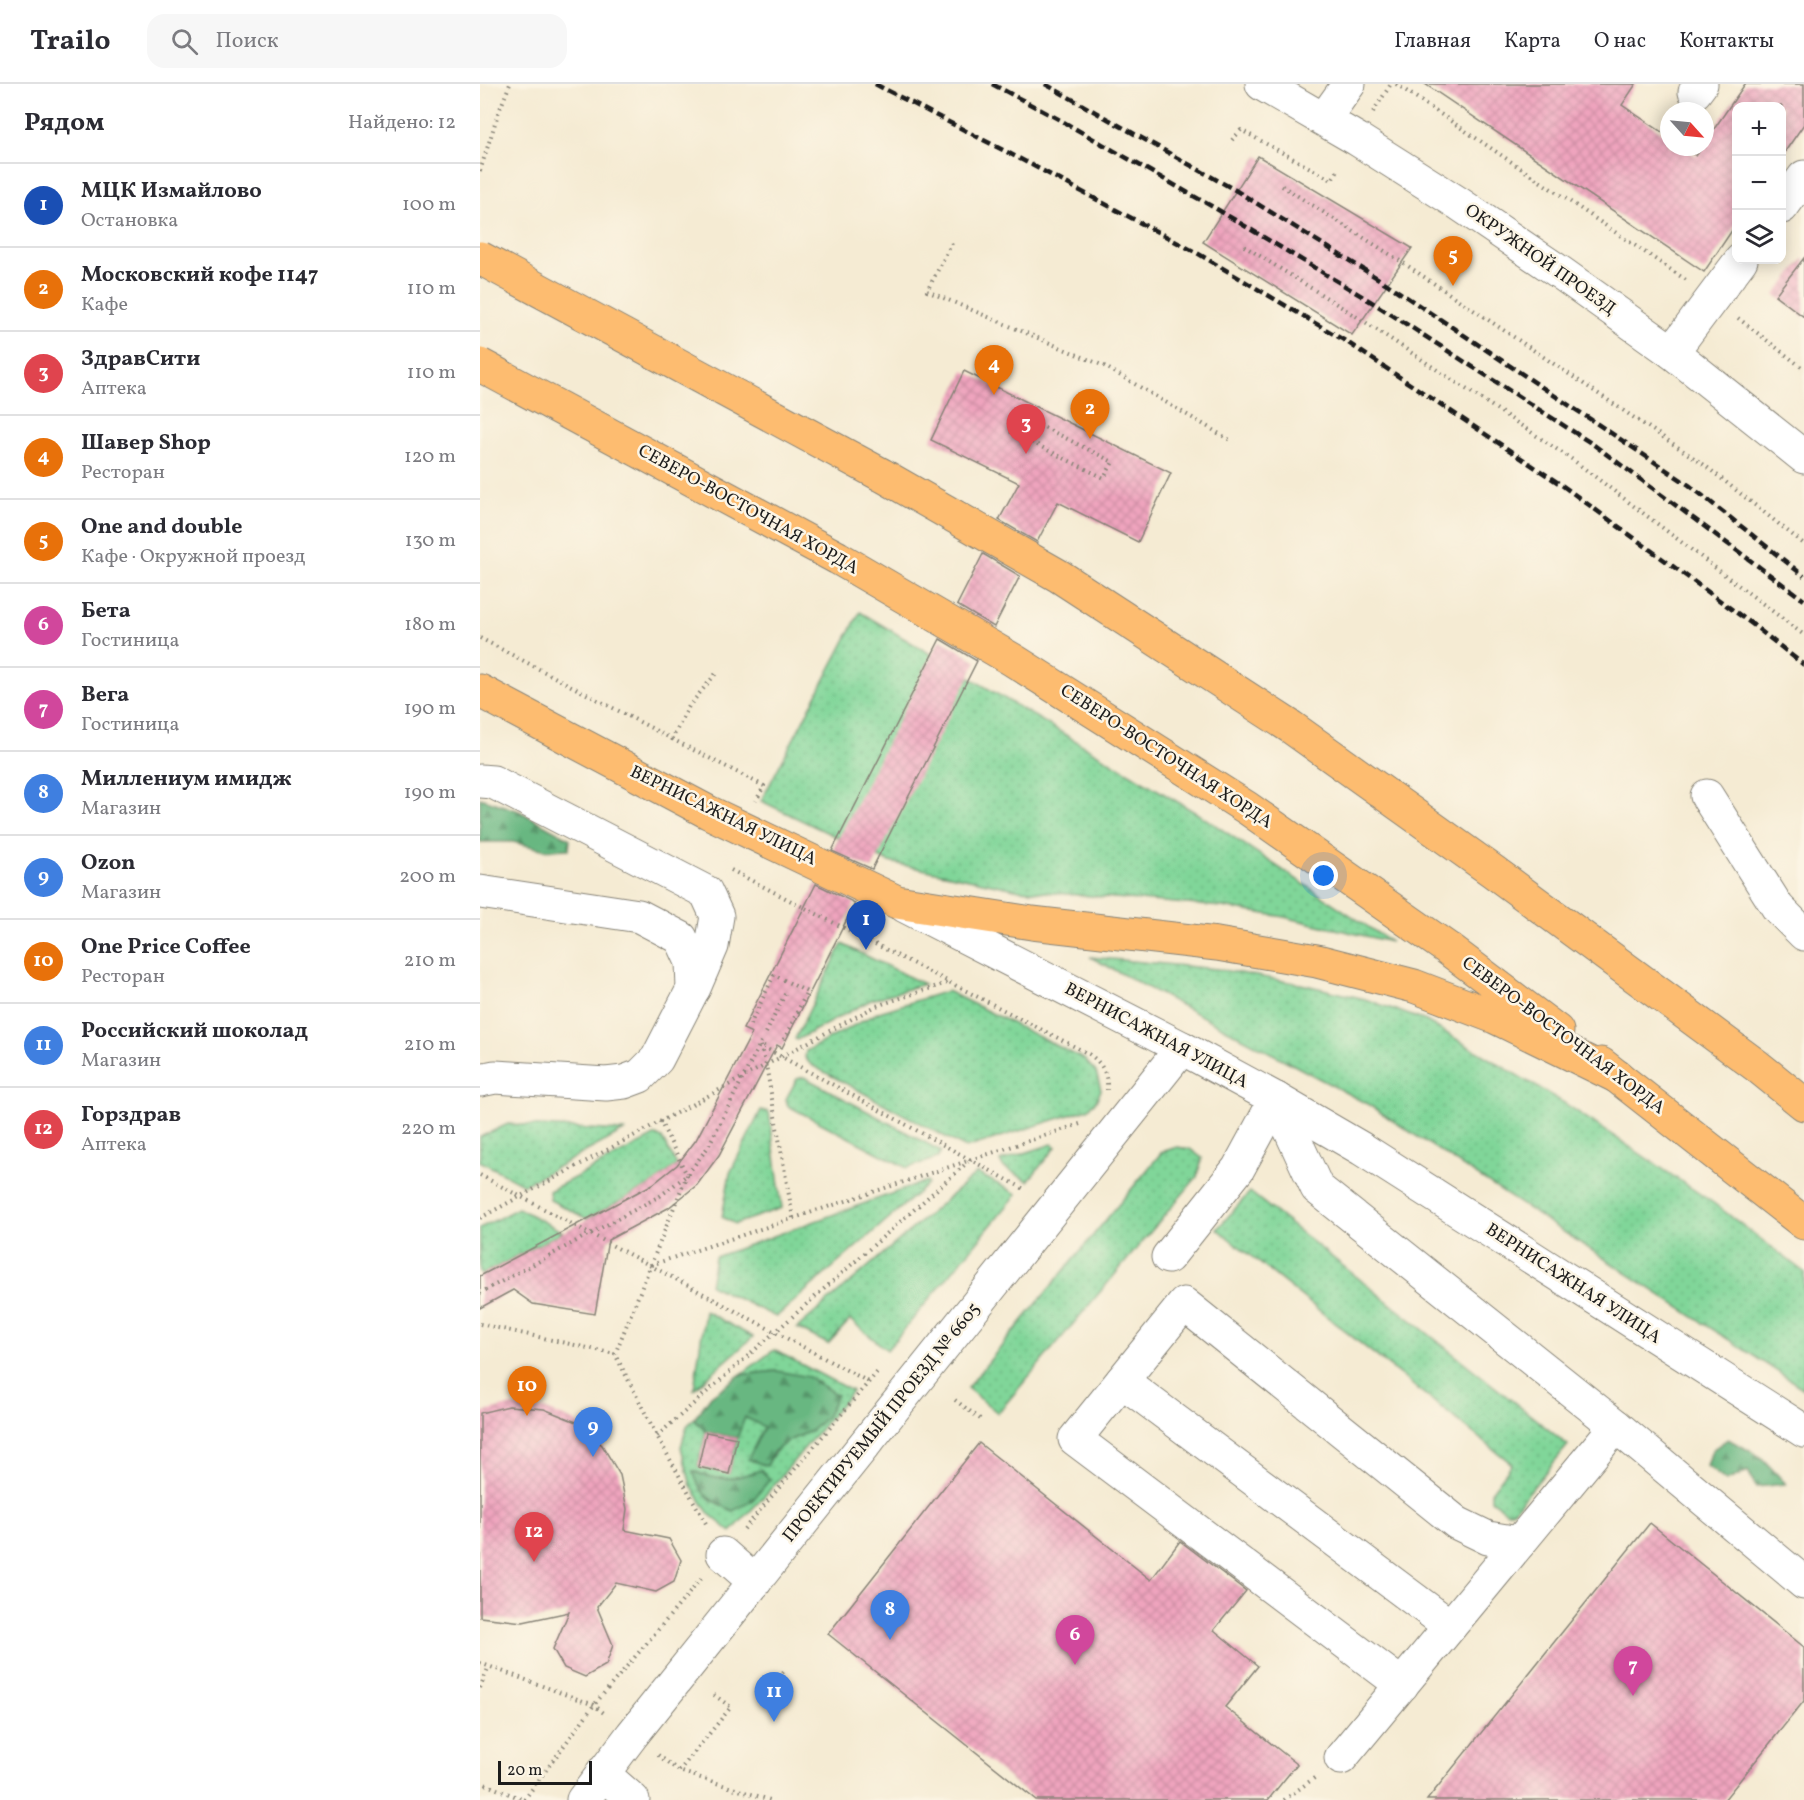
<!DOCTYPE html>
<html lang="ru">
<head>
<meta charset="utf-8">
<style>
  :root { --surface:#fff; --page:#f7f7f7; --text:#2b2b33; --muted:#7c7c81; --line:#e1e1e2; --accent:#d93025 }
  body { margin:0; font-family:Vollkorn,serif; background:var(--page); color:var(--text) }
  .controls { position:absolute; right:18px; top:18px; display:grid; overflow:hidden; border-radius:12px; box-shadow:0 3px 15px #0003 }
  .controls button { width:54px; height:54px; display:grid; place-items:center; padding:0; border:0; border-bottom:2px solid var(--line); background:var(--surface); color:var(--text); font:30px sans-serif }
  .compass { position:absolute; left:1180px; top:18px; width:54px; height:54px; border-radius:50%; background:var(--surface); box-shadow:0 3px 15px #0003; rotate:117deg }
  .scale { position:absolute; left:18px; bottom:15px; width:94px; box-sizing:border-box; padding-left:6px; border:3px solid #1c1c1c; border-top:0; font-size:16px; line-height:21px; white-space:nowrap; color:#1c1c1c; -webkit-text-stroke:4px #fcf5e5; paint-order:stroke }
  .you { position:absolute; left:844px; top:792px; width:21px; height:21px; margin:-15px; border:4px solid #fff; border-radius:50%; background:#1a73e8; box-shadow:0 0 0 9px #1a73e833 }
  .badge { display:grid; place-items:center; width:39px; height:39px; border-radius:50%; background:var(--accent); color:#fff; font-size:20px; font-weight:700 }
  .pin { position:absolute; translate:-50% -50px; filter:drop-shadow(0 2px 3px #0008) }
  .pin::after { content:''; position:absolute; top:32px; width:21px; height:18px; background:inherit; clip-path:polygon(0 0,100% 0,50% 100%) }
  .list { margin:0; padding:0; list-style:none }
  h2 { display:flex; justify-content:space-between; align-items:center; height:78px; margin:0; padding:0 24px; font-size:26px }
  h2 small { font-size:20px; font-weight:400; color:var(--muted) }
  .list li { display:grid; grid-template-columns:39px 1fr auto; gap:18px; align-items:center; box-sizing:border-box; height:84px; padding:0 24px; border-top:2px solid var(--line) }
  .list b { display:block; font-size:22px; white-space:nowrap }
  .list p { margin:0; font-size:20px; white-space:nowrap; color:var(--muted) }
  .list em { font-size:20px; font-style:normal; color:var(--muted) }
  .icon { flex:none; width:33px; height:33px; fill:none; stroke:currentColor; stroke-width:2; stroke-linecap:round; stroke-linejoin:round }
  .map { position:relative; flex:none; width:1324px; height:1716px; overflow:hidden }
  header { display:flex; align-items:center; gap:36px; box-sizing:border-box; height:84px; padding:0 30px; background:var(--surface); border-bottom:2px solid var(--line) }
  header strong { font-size:28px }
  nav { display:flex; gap:33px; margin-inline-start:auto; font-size:21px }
  .search { width:420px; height:54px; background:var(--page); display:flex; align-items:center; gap:15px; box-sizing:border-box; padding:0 21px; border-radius:18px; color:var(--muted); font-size:22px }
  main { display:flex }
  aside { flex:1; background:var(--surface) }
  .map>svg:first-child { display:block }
  .grass { fill:url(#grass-dots); stroke:#4e795a; stroke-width:1.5; fill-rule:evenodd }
  .forest { fill:url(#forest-firs); stroke:#426a4e; stroke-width:1.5 }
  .building { fill:url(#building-cross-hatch) }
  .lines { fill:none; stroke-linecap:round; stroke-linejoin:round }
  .minor-casing { stroke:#888478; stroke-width:35 }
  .major-casing { stroke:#888478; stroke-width:35 }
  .path { stroke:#888478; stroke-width:4; stroke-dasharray:1.5 4.5; stroke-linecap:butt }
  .minor { stroke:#fff; stroke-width:33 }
  .major { stroke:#fdbc6f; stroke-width:33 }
  .rail { stroke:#1c1c1c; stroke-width:4.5; stroke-dasharray:9 4.5; stroke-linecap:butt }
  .major-bridge-casing { stroke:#888478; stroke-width:35; stroke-linecap:butt }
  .major-bridge { stroke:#fdbc6f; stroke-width:33 }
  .labels { text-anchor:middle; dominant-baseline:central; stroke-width:5; stroke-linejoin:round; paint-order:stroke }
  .street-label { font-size:18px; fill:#1c1c1c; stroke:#fcf5e5 }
</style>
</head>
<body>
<header>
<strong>Trailo</strong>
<div class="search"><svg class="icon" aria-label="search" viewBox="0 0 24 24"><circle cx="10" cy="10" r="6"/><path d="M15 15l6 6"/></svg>Поиск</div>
<nav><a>Главная</a><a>Карта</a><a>О нас</a><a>Контакты</a></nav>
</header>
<main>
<aside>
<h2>Рядом<small>Найдено: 12</small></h2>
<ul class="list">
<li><span class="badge" style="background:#1a4fb4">1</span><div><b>МЦК Измайлово</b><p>Остановка</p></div><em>100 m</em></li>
<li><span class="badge" style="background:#e8710a">2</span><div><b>Московский кофе 1147</b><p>Кафе</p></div><em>110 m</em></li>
<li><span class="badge" style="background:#e0444e">3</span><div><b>ЗдравСити</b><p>Аптека</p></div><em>110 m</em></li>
<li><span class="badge" style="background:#e8710a">4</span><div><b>Шавер Shop</b><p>Ресторан</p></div><em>120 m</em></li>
<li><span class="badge" style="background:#e8710a">5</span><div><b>One and double</b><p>Кафе · Окружной проезд</p></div><em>130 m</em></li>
<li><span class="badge" style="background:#d1479c">6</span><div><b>Бета</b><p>Гостиница</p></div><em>180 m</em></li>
<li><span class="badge" style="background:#d1479c">7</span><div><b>Вега</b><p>Гостиница</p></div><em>190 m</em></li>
<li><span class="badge" style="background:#3f7fe0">8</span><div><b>Миллениум имидж</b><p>Магазин</p></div><em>190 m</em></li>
<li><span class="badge" style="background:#3f7fe0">9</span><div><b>Ozon</b><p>Магазин</p></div><em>200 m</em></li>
<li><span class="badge" style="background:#e8710a">10</span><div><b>One Price Coffee</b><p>Ресторан</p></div><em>210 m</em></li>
<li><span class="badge" style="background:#3f7fe0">11</span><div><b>Российский шоколад</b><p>Магазин</p></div><em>210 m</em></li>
<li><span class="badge" style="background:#e0444e">12</span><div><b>Горздрав</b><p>Аптека</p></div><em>220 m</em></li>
</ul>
</aside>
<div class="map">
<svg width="1324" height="1716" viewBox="0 0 1324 1716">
  <defs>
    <pattern id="grass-dots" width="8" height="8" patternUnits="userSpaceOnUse" patternTransform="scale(1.5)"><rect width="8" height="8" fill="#80d699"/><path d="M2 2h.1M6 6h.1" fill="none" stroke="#6eb783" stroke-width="1.8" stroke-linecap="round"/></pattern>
    <pattern id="forest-firs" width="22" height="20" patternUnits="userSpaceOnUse" patternTransform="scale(1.5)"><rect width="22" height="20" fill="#68b781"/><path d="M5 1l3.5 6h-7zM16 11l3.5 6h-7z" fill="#559469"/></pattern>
    <pattern id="building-cross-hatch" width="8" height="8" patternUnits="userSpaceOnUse" patternTransform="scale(1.5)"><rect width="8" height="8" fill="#efa4be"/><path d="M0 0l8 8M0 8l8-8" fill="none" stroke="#cc8da3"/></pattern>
  </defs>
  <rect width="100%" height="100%" fill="#fcf5e5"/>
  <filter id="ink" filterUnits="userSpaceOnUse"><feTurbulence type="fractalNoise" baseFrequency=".0167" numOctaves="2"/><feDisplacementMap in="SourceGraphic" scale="12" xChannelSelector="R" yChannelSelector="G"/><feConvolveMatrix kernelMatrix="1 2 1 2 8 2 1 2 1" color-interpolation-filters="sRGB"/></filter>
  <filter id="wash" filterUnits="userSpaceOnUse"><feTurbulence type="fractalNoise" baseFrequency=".008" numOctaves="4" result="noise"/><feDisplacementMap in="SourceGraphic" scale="24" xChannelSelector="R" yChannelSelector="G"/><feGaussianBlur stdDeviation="1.35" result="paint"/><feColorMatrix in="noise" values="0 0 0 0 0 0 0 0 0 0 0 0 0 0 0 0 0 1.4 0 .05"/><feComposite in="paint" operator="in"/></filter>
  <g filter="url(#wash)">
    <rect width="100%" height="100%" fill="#f5ebd3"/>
    <g class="grass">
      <polygon points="380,528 723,733 911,858 804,833 742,823 540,806 409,778 281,717"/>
      <polygon points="362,860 444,900 391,916 317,956 315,955"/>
      <polygon points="610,873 737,885 821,900 885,915 946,937 1084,1019 1232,1118 1324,1188 1324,1305 889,1021"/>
      <polygon points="467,907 604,975 616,988 621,1006 616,1017 608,1025 486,1064 331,981 325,974 326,967 399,928"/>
      <polygon points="324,993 461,1067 458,1074 427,1084 308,1022 306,1015 317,995"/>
      <polygon points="281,1026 289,1028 302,1124 255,1140 242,1133 250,1089"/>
      <polygon points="28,1040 144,1047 44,1101 0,1077 0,1053"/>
      <polygon points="176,1051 182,1054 197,1081 173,1100 107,1135 70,1116 69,1107"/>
      <polygon points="572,1060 576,1063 548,1097 523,1083 520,1077"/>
      <polygon points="697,1063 710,1065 722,1074 717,1093 518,1329 487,1304 682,1068"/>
      <polygon points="497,1089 537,1110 407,1266 370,1236 348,1260 317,1244"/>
      <polygon points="447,1097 448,1100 296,1233 230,1201 235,1173"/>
      <polygon points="770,1108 1088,1361 1034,1426 1027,1428 1011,1416 1011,1408 1032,1380 737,1145"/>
      <polygon points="38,1124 83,1148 2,1191 0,1187 0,1144"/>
      <polygon points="225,1227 273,1253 214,1305"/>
      <path d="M294,1266L372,1307L289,1407L251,1448L229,1430L211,1402L201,1363L207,1342L214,1335L226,1348L218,1383L249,1389L257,1354L265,1333L285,1343L287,1382C297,1359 309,1356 331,1347L296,1287L260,1291ZM281,1386L253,1427C228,1415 222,1414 214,1387C241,1399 254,1395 281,1386Z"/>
    </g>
    <g class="forest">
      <polygon points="0,714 39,727 90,755 89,765 66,766 33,758 0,758"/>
      <polygon points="297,1287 329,1293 357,1311 346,1333 331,1347 310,1356 293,1368 287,1382 268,1375 284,1343 265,1333 257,1354 226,1348 214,1335 231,1312 260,1291"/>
      <polygon points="1248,1355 1281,1373 1306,1400 1276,1403 1268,1387 1246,1397 1227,1382 1232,1366"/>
      <path d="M281,1386L290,1395L272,1417L253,1427C227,1414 222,1414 213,1387C241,1399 253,1395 281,1386Z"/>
    </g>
    <g id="blocks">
      <g class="building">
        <polygon points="945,0 1156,0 1142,21 1189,53 1189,63 1203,63 1216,72 1222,63 1225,63 1225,58 1265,0 1324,0 1324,40 1302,72 1302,22 1257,22 1257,139 1224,188"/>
        <polygon points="778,72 932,164 872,251 723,158"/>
        <polygon points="1324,174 1324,233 1295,211"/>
        <polygon points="484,287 691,389 658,458 578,418 557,458 519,436 539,399 451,356"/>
        <polygon points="503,470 540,492 514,543 477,521"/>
        <polygon points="460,555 497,577 392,785 352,767"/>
        <polygon points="336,800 375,819 302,964 297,961 239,1071 217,1101 188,1124 128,1156 115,1230 53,1220 33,1206 0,1224 0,1192 173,1100 197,1081 216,1056 272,949 263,945"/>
        <polygon points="29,1322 64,1325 96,1338 122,1361 140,1391 147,1425 144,1446 189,1455 201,1476 194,1498 176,1508 136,1499 117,1523 133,1561 126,1581 105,1593 84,1584 73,1565 89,1528 43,1538 0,1533 0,1329"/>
        <polygon points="226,1348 257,1354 249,1390 218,1383"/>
        <polygon points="499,1359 671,1496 700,1457 766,1507 734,1546 778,1582 745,1623 817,1680 788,1716 556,1716 348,1550"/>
        <polygon points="1170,1439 1324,1563 1324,1617 1244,1716 947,1716"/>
      </g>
    </g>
  </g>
  <g filter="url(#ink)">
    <use href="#blocks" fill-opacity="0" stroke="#888478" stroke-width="1.5"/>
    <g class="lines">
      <g class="minor-casing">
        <g id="minor">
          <polyline points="782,0 877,55 978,119 1081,189 1192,268 1324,373"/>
          <polyline points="1215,8 1221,0"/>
          <polyline points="844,35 869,0"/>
          <polyline points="1302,123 1324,93"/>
          <polyline points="1192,268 1261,176"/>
          <polyline points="0,697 13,698 226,808 237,832 232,862 214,904"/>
          <polyline points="1227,712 1298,824 1324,850"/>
          <polyline points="0,808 159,832 201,854 212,878 213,905 177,975 160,992 144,998 126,1000 15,993 0,996"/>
          <polyline points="425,822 702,964 796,1015 882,1065 1324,1347"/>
          <polyline points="796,1015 837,1104 1136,1342 1324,1499"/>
          <polyline points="688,1173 758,1085 796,1015"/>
          <polyline points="642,1297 970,1542"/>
          <polyline points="243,1470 275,1498"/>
          <polyline points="922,1601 595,1355 704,1220 977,1439 1008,1454 1039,1459"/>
          <polyline points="861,1674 1136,1342"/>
          <polyline points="122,1689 153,1716"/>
          <polyline points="103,1716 152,1651 702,964"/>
        </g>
      </g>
      <g class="major-casing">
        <g id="major">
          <polyline points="402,391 579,492 811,643 1014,788 1277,982 1324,1020"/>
          <polyline points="358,474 533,576 767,724 967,864 1077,947"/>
          <polyline points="0,607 228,728 417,818 552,839 737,860 837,877 934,902 1015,933 1138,993"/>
          <polyline points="1121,980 1324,1139"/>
        </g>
      </g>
      <g class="path">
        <polyline points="916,0 1206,196"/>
        <polyline points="893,28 911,0"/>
        <polyline points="752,56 761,46 852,96 858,86"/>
        <polyline points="0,87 18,30 30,0"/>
        <polyline points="802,102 922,178 1223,380 1324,460"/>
        <polyline points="472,159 447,207 624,282 750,356"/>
        <polyline points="764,162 882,236 1093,376 1324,551"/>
        <polyline points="1258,234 1324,285"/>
        <polygon points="538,330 633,378 624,394 529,347"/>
        <polyline points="0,554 192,655 209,622 238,587"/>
        <polyline points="192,655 284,702 276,717"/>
        <path d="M251,786L609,970C622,979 628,990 627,1006"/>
        <polyline points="270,941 294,891 327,908 303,957"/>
        <polyline points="286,949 307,906"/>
        <polyline points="180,1037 207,1091 135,1270 177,1352 228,1443"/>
        <polyline points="0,1091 389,1298"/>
        <polyline points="0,1134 396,922 470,898"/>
        <polyline points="313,1134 286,981 280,961 546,1106"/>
        <polyline points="171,1181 600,1040"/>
        <polyline points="0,1209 180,1112 207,1091 228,1063 283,954"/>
        <polyline points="0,1240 135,1270"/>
        <polyline points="475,1316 503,1337"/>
        <polyline points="177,1352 488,1078"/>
        <polyline points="264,1445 399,1286"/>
        <polyline points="0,1579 114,1621 125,1630"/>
        <polyline points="0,1604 9,1582"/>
        <polyline points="283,1612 304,1587"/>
        <polyline points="178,1671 199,1687 290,1716"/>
        <polyline points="199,1687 251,1623 234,1611"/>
        <polyline points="0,1698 44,1716 114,1621 222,1494"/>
        <polyline points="804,1716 837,1692"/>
      </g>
      <use href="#minor" class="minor"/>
      <use href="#major" class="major"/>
      <g class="rail">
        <polyline points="395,0 550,80 717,169 867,258 1083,402 1272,540 1324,581"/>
        <polyline points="512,0 580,36 740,127 895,220 1114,361 1324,516"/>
        <polyline points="565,0 755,106 907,200 1209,401 1324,492"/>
      </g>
      <g class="major-bridge-casing">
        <g id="major-bridge">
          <polyline points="0,174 402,391"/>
          <polyline points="0,281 358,474"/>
        </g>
      </g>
      <use href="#major-bridge" class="major-bridge"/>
    </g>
  </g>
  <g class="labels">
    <g class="street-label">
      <text transform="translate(1060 176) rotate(35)">ОКРУЖНОЙ ПРОЕЗД</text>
      <text transform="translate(268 426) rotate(29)">СЕВЕРО-ВОСТОЧНАЯ ХОРДА</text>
      <text transform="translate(686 673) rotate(33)">СЕВЕРО-ВОСТОЧНАЯ ХОРДА</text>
      <text transform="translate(243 732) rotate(26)">ВЕРНИСАЖНАЯ УЛИЦА</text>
      <text transform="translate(676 952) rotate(28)">ВЕРНИСАЖНАЯ УЛИЦА</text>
      <text transform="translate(1083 952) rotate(37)">СЕВЕРО-ВОСТОЧНАЯ ХОРДА</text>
      <text transform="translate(1093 1200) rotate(33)">ВЕРНИСАЖНАЯ УЛИЦА</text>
      <text transform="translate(402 1339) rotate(-51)">ПРОЕКТИРУЕМЫЙ ПРОЕЗД № 6605</text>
    </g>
  </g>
</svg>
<div class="controls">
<button>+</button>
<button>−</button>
<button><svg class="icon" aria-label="layers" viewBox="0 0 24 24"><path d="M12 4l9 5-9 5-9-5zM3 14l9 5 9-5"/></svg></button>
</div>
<svg class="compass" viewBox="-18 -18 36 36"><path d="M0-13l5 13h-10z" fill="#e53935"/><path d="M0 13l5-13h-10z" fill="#7c7c81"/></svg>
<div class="scale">20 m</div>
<div class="you"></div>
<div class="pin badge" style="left:386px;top:866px;background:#1a4fb4">1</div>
<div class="pin badge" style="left:610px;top:355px;background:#e8710a">2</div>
<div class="pin badge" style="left:546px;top:370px;background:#e0444e">3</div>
<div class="pin badge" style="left:514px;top:311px;background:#e8710a">4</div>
<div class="pin badge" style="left:973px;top:202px;background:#e8710a">5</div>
<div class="pin badge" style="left:595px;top:1581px;background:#d1479c">6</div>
<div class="pin badge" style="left:1153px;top:1612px;background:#d1479c">7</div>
<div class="pin badge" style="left:410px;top:1556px;background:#3f7fe0">8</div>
<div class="pin badge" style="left:113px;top:1373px;background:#3f7fe0">9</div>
<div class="pin badge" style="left:47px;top:1332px;background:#e8710a">10</div>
<div class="pin badge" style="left:294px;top:1638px;background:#3f7fe0">11</div>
<div class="pin badge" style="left:54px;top:1478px;background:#e0444e">12</div>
</div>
</main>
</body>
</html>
